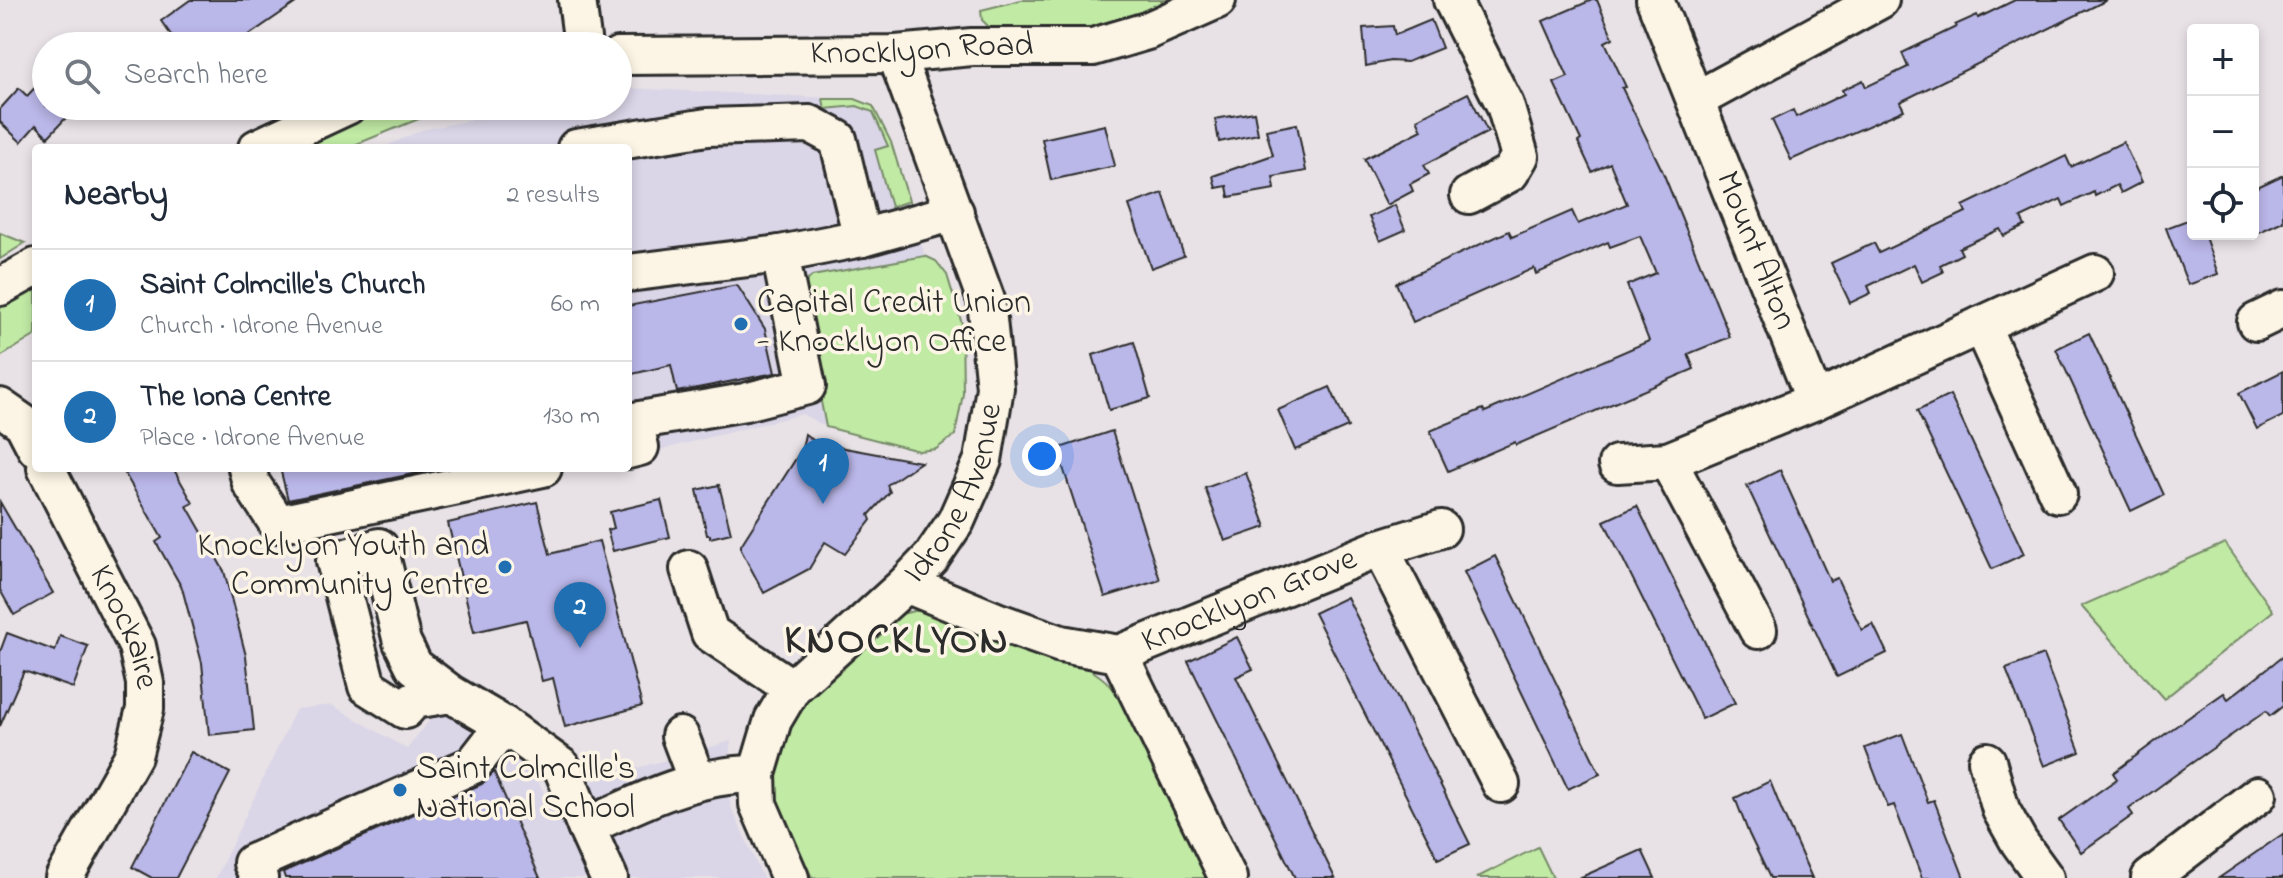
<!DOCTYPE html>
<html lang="en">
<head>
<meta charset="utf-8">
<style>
  :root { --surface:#fff; --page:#f2f2f3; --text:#1f2937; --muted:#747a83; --line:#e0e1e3; --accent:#1f6fb2 }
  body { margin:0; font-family:"Indie Flower",sans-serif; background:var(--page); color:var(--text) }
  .controls { position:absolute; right:24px; top:24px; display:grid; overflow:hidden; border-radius:8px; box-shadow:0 4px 12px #0003 }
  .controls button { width:72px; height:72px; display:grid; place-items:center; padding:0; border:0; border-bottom:2px solid var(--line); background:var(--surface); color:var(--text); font:40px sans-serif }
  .you { position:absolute; left:1042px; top:456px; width:28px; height:28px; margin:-20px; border:6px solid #fff; border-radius:50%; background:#1a73e8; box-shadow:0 0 0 12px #1a73e833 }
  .badge { display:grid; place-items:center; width:52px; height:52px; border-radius:50%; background:var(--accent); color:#fff; font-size:26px; font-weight:700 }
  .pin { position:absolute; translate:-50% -66px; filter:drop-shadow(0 2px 4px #0008) }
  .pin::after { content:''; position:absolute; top:42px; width:28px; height:24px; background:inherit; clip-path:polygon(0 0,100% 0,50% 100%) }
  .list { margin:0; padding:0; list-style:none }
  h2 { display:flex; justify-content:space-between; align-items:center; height:104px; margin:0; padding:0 32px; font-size:34px }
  h2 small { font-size:26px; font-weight:400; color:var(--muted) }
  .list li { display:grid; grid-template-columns:52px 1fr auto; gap:24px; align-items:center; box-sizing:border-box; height:112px; padding:0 32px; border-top:2px solid var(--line) }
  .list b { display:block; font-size:30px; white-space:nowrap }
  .list p { margin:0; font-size:26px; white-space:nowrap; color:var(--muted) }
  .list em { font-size:26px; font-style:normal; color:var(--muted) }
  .icon { flex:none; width:44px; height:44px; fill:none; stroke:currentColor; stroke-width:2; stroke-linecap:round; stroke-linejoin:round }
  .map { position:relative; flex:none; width:2283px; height:878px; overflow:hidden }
  .search { position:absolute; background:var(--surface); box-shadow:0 4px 12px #0003; left:32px; top:32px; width:600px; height:88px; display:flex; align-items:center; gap:20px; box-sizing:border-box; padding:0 28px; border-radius:44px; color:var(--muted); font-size:30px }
  .panel { position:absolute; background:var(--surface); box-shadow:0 4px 12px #0003; left:32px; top:144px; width:600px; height:328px; border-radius:8px }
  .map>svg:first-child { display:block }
  .built { fill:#dad5e7 }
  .green { fill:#c1eaa5; stroke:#768a68; stroke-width:2 }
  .building { fill:#bab7e9; stroke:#2b2b2b; stroke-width:2 }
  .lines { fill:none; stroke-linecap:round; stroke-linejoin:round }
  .minor-casing { stroke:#2b2b2b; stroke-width:42 }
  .minor { stroke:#fcf5e5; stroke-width:36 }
  .poi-dot { fill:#1f6fb2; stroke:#fcf5e5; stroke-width:3 }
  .labels { text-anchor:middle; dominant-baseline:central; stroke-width:7; stroke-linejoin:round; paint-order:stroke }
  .street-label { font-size:34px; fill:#2b2b2b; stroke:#fcf5e5 }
  .poi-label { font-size:34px; fill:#2b2b2b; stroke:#fcf5e5; text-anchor:start }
  .district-label { font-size:42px; font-weight:bold; letter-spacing:2px; fill:#2b2b2b; stroke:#fcf5e5 }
</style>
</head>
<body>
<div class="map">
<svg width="2283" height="878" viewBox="0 0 2283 878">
  <rect width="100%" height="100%" fill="#e8e2e6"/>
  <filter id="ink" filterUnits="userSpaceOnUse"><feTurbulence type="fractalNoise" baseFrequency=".0125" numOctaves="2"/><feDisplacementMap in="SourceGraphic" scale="16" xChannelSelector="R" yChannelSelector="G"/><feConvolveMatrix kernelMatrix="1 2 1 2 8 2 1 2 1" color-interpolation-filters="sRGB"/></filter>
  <g filter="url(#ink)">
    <g class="built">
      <polygon points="624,88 855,99 873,106 891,142 925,256 813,276 801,300 826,427 802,414 628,458 628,148 382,148 422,130 538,106 618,106 618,90"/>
      <polygon points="332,705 407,749 438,709 529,764 545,795 731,741 725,785 732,809 763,878 216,878 296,709"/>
    </g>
    <g class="green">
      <polygon points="1021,0 1189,0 1116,29 1005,34 1000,28 989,27 982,20 981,10"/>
      <polygon points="823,99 855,99 873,106 891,142 909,201 891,207 875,150 888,146 873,112 857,106 825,109"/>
      <polygon points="389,106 474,106 421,118 347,148 288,148"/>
      <polygon points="0,233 25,243 0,259"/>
      <polygon points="925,256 936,261 947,275 962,324 963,394 955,435 936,449 919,451 826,427 801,300 806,282 812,276"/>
      <polygon points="36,285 36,335 0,357 0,303"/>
      <polygon points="2225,543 2273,611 2164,699 2081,606"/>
      <path d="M914,611H927L1083,665C1110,681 1116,689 1130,717L1209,878H812L777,800L775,780L785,735L797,711L816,688L893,616Z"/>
      <polygon points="1538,847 1553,878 1476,878"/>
    </g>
    <g class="building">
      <polygon points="190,0 300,0 233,46 179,46 161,21"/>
      <polygon points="1592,0 1597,0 1613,38 1605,42 1626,87 1622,88 1662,170 1730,337 1688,354 1694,369 1516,445 1515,442 1448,471 1430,431 1483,409 1485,412 1649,341 1627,285 1656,273 1640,236 1610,247 1608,242 1536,274 1534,268 1413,322 1396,283 1509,231 1512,237 1572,211 1578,224 1627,204 1610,163 1592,172 1578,142 1581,140 1554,83 1568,77 1543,21"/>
      <polygon points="2015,0 2107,0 1900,102 1904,110 1791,160 1772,120 1793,110 1796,117 1844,94 1842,90 1863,80 1866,87 1908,67 1902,53 1956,27 1955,25 1977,15 1978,18"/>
      <polygon points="1431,20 1442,48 1407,62 1390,61 1366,66 1363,28 1393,26 1395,35"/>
      <polygon points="46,76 46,106 77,106 48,137 36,125 21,142 0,122 0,109 19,88 27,96"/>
      <polygon points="1468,93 1488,132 1424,165 1429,174 1410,184 1413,191 1387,205 1364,159 1422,130 1417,119"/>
      <polygon points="1254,112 1258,134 1219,142 1215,119"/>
      <polygon points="1297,124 1306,171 1273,177 1275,189 1229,197 1227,186 1216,188 1213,176 1273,155 1266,130"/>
      <polygon points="1105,125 1115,166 1051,180 1042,139"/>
      <polygon points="2123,142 2142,182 2121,193 2117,185 2095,196 2094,192 2064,206 2061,199 2021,218 2025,226 2004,236 2000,229 1959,248 1962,254 1940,265 1943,272 1922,282 1914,264 1868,286 1871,293 1850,303 1831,263 1874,243 1879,253 1966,212 1963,206 2066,156 2071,167"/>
      <polygon points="2283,175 2283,221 2253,235 2253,189"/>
      <polygon points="1163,193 1184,256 1151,268 1129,205"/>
      <polygon points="1395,205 1405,230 1380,241 1369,217"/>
      <polygon points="2193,218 2193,234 2204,234 2218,274 2188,285 2166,228"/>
      <polygon points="737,285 765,329 775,373 677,392 671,365 628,375 628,306"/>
      <polygon points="2089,333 2164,495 2131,511 2056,349"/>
      <polygon points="1134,342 1150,398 1109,410 1093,355"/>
      <polygon points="2283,371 2283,416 2257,429 2239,393"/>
      <polygon points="1330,387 1348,427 1295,450 1278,410"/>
      <polygon points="1950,395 2024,554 1992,569 1917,411"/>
      <polygon points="1112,431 1160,580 1105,597 1057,449"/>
      <polygon points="805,434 817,443 921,462 887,485 890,492 869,515 871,520 845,554 825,542 809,569 764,593 741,550 741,545 802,449"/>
      <polygon points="137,468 173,468 193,503 187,506 224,571 246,656 254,730 209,735 202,663 182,588 156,542 162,538 125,474"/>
      <polygon points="280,468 441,468 288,500"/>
      <polygon points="1780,470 1830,581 1837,578 1862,630 1873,624 1887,653 1837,677 1747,486"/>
      <polygon points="1246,473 1266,527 1225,541 1205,488"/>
      <polygon points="719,485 731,533 710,538 710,535 707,535 697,490"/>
      <polygon points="661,500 670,537 613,551 607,530 614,528 610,512"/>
      <polygon points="0,502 53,593 14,615 0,590"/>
      <polygon points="537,502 550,554 599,541 642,706 565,727 553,678 542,681 526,620 474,632 448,523"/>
      <polygon points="1637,506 1735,703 1702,719 1604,521"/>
      <polygon points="1495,556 1600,774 1568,789 1464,572"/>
      <polygon points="1347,597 1470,844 1438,859 1314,613"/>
      <polygon points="7,633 55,651 60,636 88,646 73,688 24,671 0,726 0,652"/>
      <polygon points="1237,637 1253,669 1236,677 1335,878 1295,878 1188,661"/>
      <polygon points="2043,655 2080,752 2044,766 2006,669"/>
      <polygon points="2283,656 2283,706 2270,716 2266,711 2186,767 2129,809 2133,815 2081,852 2059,820 2117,779 2113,773 2172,729 2224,693 2228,699"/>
      <polygon points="1902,734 1928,802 1934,800 1964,878 1922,878 1894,805 1888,807 1865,748"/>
      <polygon points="191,752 230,773 176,878 152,878 132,867"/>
      <polygon points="494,772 540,878 285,878 283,872 482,784"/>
      <polygon points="1770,781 1782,811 1812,878 1770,878 1749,834 1735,798"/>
      <polygon points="2283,834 2283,878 2219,878 2248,858"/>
      <polygon points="1642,850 1655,878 1579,878"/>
    </g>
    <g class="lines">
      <g class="minor-casing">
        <g id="minor">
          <polyline points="577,0 583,46"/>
          <polyline points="1452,0 1505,105 1520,156 1510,173 1469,195"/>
          <path id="s1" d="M1655,0L1815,401"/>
          <path id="s2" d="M618,56L896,54L972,47H1093L1147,31L1217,0"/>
          <polyline points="1696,100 1880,0"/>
          <polyline points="257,148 347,106"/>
          <polyline points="576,148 707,127 810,124 838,139 862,238"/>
          <polyline points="628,273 780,254"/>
          <polyline points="0,287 36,267"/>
          <polyline points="2256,322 2283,309"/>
          <polyline points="1981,325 2058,494"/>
          <polyline points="0,407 23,423 36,448"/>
          <polyline points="628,450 640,447 634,421 745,402 807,386 780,254 862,238 955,212"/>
          <polyline points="1668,461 1758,630"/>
          <polyline points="1617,464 1668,461 1815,401 2095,273"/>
          <path id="s3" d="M46,468L137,646L145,683V709L133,756L64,878"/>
          <polyline points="247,468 251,483 278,524 543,468"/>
          <polyline points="1380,548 1441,529"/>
          <polyline points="689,569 710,633 792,688"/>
          <path id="s4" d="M906,584L996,621L1061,644L1119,654L1380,548L1501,784"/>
          <polyline points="1119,654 1228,878"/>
          <polyline points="451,694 414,666 402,642 379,547 335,561 367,686 405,710 414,700 451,694 504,725 562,767 586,827"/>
          <polyline points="680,736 697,781"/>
          <polyline points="1987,761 2001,810 2019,842 2045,878"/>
          <polyline points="259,878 252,863 473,765 504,725"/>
          <path d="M609,878L586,827C641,801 695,774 757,774"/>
          <path id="s5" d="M790,878L758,804L757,774L773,720L792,688L906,584L931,558L956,521L983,460L995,388L986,300L896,54"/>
          <polyline points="2150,878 2258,795"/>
        </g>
      </g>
      <use href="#minor" class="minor"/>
    </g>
  </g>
  <g class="poi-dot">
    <circle cx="741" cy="324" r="8"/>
    <circle cx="505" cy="567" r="8"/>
    <circle cx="400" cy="790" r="8"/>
  </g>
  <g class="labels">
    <g class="street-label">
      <text stroke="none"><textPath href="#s2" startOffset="304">Knocklyon Road</textPath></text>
      <text stroke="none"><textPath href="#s1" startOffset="270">Mount Alton</textPath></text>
      <text stroke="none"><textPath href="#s5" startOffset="464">Idrone Avenue</textPath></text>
      <text stroke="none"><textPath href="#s4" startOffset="366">Knocklyon Grove</textPath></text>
      <text stroke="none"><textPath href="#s3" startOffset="178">Knockaire</textPath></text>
    </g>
    <g class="poi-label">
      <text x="757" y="304">Capital Credit Union<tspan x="757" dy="39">- Knocklyon Office</tspan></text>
      <text x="489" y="547" text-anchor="end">Knocklyon Youth and<tspan x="489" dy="39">Community Centre</tspan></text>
      <text x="416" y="770">Saint Colmcille's<tspan x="416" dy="39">National School</tspan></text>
    </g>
    <g class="district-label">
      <text x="897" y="641">KNOCKLYON</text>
    </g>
  </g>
</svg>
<div class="controls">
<button>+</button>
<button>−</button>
<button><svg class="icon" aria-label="locate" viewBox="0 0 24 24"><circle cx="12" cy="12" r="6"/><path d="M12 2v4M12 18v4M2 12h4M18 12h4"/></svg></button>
</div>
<div class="you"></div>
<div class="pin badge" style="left:823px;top:504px">1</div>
<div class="pin badge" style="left:580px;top:648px">2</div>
<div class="search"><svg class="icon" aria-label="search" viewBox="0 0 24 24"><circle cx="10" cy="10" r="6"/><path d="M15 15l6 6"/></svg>Search here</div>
<section class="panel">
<h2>Nearby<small>2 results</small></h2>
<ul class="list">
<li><span class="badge">1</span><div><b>Saint Colmcille's Church</b><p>Church · Idrone Avenue</p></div><em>60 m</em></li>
<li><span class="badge">2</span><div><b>The Iona Centre</b><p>Place · Idrone Avenue</p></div><em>130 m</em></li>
</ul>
</section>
</div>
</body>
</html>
